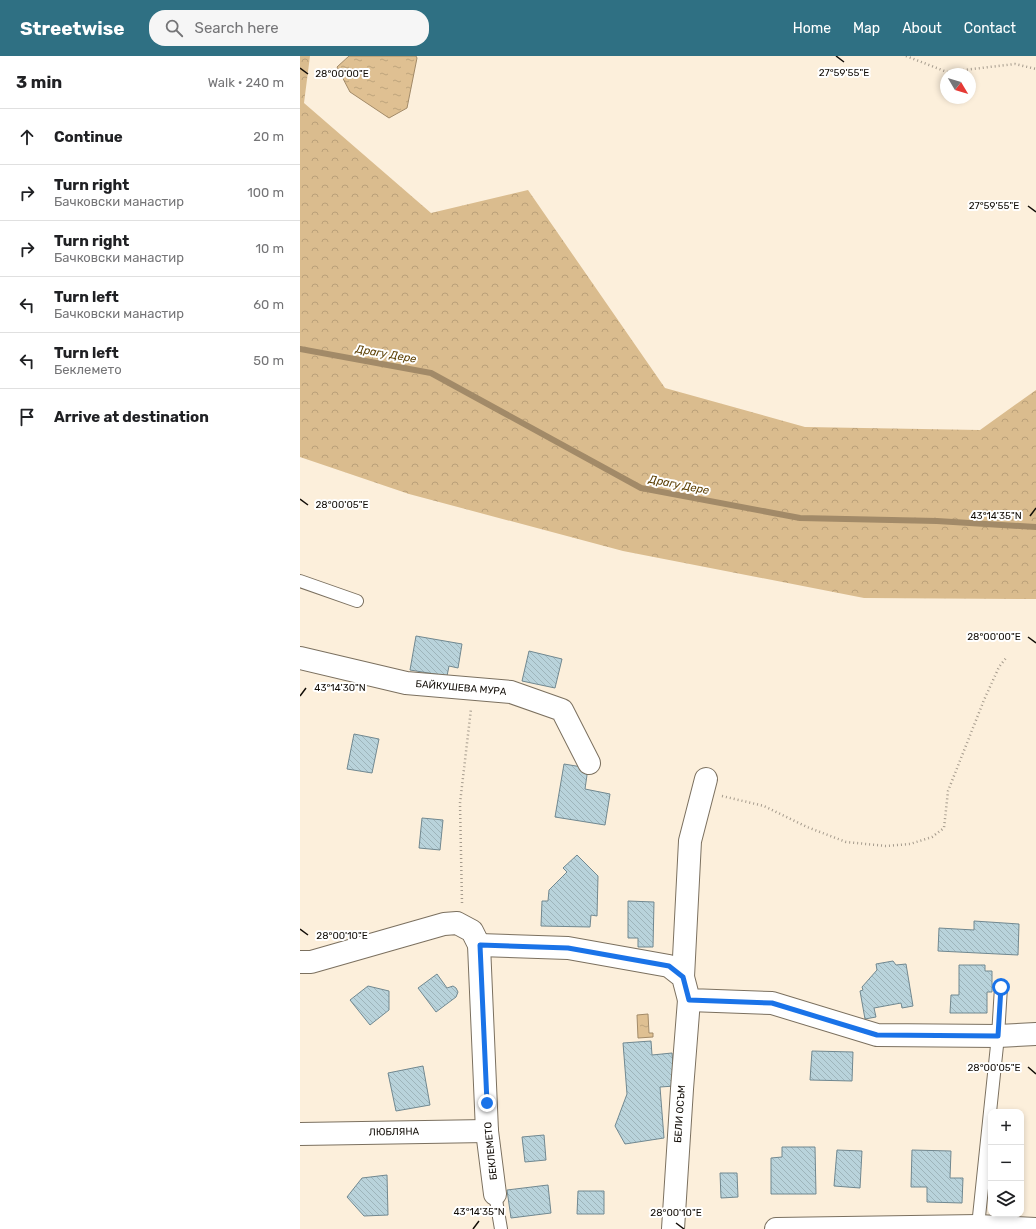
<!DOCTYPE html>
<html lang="en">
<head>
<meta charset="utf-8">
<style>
  :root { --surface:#fff; --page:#f6f6f6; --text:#202124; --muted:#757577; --line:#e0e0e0; --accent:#2f7083 }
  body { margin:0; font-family:Rubik,sans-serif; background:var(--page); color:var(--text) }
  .controls { position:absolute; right:12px; bottom:12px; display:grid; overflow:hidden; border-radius:8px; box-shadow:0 2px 6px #0003 }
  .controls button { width:36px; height:36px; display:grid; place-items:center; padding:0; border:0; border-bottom:1px solid var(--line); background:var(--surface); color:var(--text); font:20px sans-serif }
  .compass { position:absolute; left:640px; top:12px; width:36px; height:36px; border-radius:50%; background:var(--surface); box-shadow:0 2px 6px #0003; rotate:128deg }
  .stop { position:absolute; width:12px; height:12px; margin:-9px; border:3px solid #1a73e8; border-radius:50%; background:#fff }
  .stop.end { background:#1a73e8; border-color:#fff; box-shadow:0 1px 4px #0008 }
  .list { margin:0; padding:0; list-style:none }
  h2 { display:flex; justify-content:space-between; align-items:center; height:52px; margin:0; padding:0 16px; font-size:17px }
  h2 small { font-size:13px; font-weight:400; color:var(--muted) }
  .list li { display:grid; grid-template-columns:26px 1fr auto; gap:12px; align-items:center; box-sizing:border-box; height:56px; padding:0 16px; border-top:1px solid var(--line) }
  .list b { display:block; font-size:15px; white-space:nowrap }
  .list p { margin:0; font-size:13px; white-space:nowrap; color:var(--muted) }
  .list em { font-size:13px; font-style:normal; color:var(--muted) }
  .icon { flex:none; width:22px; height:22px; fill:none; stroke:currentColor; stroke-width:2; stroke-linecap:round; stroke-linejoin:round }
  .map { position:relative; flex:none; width:736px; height:1173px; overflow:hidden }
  header { display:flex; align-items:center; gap:24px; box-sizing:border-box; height:56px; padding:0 20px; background:var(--accent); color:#fff }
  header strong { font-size:19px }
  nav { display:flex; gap:22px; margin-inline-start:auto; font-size:14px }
  .search { width:280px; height:36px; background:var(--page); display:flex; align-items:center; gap:10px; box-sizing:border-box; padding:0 14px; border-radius:16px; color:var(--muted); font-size:15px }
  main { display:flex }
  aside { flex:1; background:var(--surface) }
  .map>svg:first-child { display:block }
  .forest { fill:url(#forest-crowns) }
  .water { fill:url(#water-ripples); stroke:#a28a68 }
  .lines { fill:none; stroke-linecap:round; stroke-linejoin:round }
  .stream { stroke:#a28a68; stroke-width:6 }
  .building { fill:url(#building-back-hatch); stroke:#718890 }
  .service-casing { stroke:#7b705f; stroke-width:14 }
  .minor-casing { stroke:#7b705f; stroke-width:24 }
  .path { stroke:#a59b8d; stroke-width:2.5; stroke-dasharray:1 3; stroke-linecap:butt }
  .service { stroke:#fff; stroke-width:12 }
  .minor { stroke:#fff; stroke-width:22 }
  .route { stroke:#1a73e8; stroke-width:5 }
  .ticks { fill:none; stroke:#120d07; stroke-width:1.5 }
  .labels { text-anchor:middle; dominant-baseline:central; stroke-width:4; stroke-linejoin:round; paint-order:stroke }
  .street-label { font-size:10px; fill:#120d07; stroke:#fff }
  .water-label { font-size:11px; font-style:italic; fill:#5a3d00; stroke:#fff }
  .ticks-label { font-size:10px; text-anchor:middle; fill:#120d07; stroke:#fff; stroke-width:4; stroke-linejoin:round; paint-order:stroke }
</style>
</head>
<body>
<header>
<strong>Streetwise</strong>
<div class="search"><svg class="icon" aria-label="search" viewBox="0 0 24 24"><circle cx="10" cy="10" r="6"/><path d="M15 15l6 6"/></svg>Search here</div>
<nav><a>Home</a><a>Map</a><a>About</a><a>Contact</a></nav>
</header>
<main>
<aside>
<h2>3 min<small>Walk · 240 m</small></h2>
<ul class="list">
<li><svg class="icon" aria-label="ahead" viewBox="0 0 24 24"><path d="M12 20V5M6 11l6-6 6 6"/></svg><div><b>Continue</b></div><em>20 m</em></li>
<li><svg class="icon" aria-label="right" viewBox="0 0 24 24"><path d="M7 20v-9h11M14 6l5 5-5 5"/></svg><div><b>Turn right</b><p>Бачковски манастир</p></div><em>100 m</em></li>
<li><svg class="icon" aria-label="right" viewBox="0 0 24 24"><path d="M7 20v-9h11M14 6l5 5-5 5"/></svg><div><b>Turn right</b><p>Бачковски манастир</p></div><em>10 m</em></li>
<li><svg class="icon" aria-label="left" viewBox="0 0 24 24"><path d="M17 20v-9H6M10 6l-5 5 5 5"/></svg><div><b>Turn left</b><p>Бачковски манастир</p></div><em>60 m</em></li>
<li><svg class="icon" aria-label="left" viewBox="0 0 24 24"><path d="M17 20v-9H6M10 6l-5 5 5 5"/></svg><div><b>Turn left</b><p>Беклемето</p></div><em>50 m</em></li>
<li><svg class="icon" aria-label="arrive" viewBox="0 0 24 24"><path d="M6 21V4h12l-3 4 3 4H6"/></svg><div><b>Arrive at destination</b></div></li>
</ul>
</aside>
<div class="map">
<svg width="736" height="1173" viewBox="0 0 736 1173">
  <defs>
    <pattern id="forest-crowns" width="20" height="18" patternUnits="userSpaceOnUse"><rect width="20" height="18" fill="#dabc8e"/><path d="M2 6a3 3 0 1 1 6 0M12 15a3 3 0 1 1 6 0" fill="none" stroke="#baa079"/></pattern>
    <pattern id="water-ripples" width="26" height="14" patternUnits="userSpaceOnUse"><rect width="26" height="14" fill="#dfc092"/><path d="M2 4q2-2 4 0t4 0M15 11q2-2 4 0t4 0" fill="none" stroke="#bea47c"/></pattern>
    <pattern id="building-back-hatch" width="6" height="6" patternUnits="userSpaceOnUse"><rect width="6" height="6" fill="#b9d3db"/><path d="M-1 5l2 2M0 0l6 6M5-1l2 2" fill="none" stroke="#9eb4ba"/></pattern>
  </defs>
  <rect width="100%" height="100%" fill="#fcefdb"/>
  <polygon class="forest" points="0,0 10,0 4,47 131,157 228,134 365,332 505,371 680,374 736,334 736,543 564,542 323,495 109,438 0,401"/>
  <g class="water">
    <polygon points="49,0 116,0 117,2 107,52 89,62 50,36 37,11"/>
    <polygon points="348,958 349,977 353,977 353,981 338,982 337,959"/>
  </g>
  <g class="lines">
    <polyline class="stream" points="0,293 131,317 341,432 500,462 637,465 736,471"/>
  </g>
  <g class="building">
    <polygon points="116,580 162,588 158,612 149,610 147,620 110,614"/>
    <polygon points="229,595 262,603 255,632 222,625"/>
    <polygon points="54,678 79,683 72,717 47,713"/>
    <polygon points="264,708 288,712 285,733 310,738 305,769 255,761"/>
    <polygon points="122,762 143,764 140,794 119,792"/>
    <polygon points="277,799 298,820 297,860 291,859 290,871 241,870 242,845 248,845 249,834 267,816 263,812"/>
    <polygon points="328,845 354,846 353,891 338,891 338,882 328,882"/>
    <polygon points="674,865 719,868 718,899 638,895 639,872 674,874"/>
    <polygon points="593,905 596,909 606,908 613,950 602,952 601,947 574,952 576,961 565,963 560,935 563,934 562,931 577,914 576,908"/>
    <polygon points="659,909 685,909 685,915 692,915 692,936 687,936 687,957 650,957 651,939 659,939"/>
    <polygon points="137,918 147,932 153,930 156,932 158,936 156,941 136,956 118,932"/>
    <polygon points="68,930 89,935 89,954 70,969 50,944"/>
    <polygon points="351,985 352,999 372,997 375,1030 360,1031 364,1082 325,1088 315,1070 327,1038 323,987"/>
    <polygon points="512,995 553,996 552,1025 510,1024"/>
    <polygon points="123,1010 130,1049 96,1055 88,1017"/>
    <polygon points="244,1079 246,1104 225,1106 222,1081"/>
    <polygon points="482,1091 515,1091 516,1138 471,1138 471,1102 482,1101"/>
    <polygon points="537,1094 562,1095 560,1132 534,1130"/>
    <polygon points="612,1094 651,1095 650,1122 663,1122 662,1147 627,1146 627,1131 611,1131"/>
    <polygon points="420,1117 437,1117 438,1141 421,1142"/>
    <polygon points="87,1119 88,1159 64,1160 47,1141 62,1122"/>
    <polygon points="248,1129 251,1157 211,1162 207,1134"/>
    <polygon points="278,1135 304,1135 304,1158 277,1158"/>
  </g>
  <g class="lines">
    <g class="service-casing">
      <g id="service">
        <polyline points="0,525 57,545"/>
        <polyline points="195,1138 201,1173"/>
        <polyline points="678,1170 698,980 701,931"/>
      </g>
    </g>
    <g class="minor-casing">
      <g id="minor">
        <polyline points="0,602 106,627 211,636 262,654 289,707"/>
        <polyline points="179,889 268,892 369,910 383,921 389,944 472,947 577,979 698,980 736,978"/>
        <polyline points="0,906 11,906 144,868 157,867 172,875 179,889 187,1075 195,1138"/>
        <polyline points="383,921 390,785 406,723"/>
        <polyline points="0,1078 187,1075"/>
        <polyline points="373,1173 382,1033 389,944"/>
        <polyline points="476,1173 678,1170 736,1173"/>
      </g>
    </g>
    <g class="path">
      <polyline points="606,0 647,16 715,8 736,13"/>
      <polyline points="422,740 464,750 507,771 546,786 586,790 610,788 632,781 644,772 648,735 684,644 699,611 706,602"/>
      <polyline points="162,847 160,747 171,653"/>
    </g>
    <use href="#service" class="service"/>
    <use href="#minor" class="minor"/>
  </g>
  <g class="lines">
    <polyline class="route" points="187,1047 180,889 268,892 369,910 383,921 389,944 472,947 577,979 698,980 701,931"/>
  </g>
  <path class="ticks" d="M536,0L544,6M0,12L8,18M728,150L736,156M0,443L8,449M730,460L736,452M728,581L736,587M0,640L6,632M0,873L8,879M728,1011L736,1018M376,1167L384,1173M173,1173L179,1165"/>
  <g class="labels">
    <g class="street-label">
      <text transform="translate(161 632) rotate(5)">БАЙКУШЕВА МУРА</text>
      <text transform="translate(380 1058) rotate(-86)">БЕЛИ ОСЪМ</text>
      <text transform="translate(94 1076) rotate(-1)">ЛЮБЛЯНА</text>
      <text transform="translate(191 1095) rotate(-96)">БЕКЛЕМЕТО</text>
    </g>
    <g class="water-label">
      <text transform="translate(86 298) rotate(10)">Драгу Дере</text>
      <text transform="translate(379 429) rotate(11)">Драгу Дере</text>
    </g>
  </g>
  <g class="ticks-label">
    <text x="544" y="20">27°59'55"E</text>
    <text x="42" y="21">28°00'00"E</text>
    <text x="694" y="153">27°59'55"E</text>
    <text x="42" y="452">28°00'05"E</text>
    <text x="696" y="463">43°14'35"N</text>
    <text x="694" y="584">28°00'00"E</text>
    <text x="40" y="635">43°14'30"N</text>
    <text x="42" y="883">28°00'10"E</text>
    <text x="694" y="1015">28°00'05"E</text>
    <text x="179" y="1159">43°14'35"N</text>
    <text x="376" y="1160">28°00'10"E</text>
  </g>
</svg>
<div class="controls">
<button>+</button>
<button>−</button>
<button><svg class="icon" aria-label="layers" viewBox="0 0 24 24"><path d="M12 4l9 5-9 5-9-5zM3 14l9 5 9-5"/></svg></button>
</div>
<svg class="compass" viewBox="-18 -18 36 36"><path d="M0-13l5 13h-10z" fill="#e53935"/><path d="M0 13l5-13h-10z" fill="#757577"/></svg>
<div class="stop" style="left:701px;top:931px"></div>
<div class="stop end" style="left:187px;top:1047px"></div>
</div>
</main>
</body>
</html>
